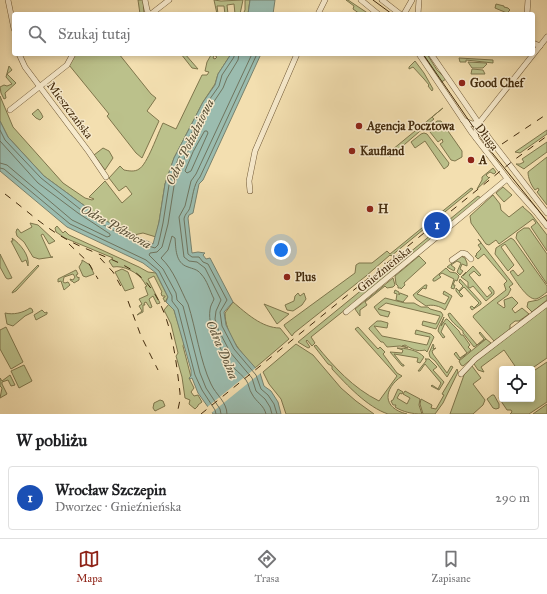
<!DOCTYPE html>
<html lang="pl">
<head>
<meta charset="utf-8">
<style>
  :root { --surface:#fff; --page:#f2f2f2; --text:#202124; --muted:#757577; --line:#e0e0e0; --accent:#8f2418 }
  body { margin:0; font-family:"IM FELL Great Primer",serif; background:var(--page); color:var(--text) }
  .controls { position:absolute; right:12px; bottom:12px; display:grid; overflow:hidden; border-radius:4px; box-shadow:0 2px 6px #0003 }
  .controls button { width:36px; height:36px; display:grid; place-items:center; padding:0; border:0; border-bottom:1px solid var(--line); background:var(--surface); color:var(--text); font:20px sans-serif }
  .you { position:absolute; left:281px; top:250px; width:14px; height:14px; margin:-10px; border:3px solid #fff; border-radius:50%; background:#1a73e8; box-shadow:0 0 0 6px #1a73e833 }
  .badge { display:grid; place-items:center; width:26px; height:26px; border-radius:50%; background:var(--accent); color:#fff; font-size:13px; font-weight:700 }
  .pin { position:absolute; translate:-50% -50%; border:2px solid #fff; box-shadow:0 1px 4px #0006 }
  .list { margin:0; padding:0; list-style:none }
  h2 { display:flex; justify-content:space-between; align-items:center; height:52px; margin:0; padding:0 16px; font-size:17px }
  h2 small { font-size:13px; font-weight:400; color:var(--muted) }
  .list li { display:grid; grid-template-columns:26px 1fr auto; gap:12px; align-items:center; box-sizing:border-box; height:64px; margin:0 8px 8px; padding:0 8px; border:1px solid var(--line); border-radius:4px }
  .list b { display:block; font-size:15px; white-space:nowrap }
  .list p { margin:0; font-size:13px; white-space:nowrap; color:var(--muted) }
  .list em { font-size:13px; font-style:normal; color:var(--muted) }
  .icon { flex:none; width:22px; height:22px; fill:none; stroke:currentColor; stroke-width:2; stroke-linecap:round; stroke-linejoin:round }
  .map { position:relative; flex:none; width:547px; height:414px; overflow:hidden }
  .search { position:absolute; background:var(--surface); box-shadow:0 2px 6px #0003; left:12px; right:12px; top:12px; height:44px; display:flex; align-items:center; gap:10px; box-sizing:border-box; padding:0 14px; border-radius:4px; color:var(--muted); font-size:15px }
  .sheet { height:124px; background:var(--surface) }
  nav { display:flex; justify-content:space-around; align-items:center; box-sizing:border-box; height:56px; border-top:1px solid var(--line); background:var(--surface); font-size:11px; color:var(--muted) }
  nav a { display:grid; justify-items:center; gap:2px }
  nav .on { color:var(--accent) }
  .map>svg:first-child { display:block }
  .green { fill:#bbc18b; stroke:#7f764c }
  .water { fill:#9bbcaf; stroke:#78826e }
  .pier { fill:#f3dfb0 }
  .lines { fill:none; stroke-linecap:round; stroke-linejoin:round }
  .shore { stroke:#6f745e; stroke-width:1 }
  .minor-casing { stroke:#6f5836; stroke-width:6 }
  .minor { stroke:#f7eacc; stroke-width:5 }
  .tram { stroke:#432b0d; stroke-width:1 }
  .rail { stroke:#432b0d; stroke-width:1; stroke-dasharray:7 7; stroke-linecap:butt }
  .poi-dot { fill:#8f2418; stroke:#f7eacc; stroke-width:1.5 }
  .labels { text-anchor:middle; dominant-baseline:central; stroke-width:3; stroke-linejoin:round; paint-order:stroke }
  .poi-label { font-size:12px; font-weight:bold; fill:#432b0d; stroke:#f7eacc; text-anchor:start }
  .street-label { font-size:12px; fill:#432b0d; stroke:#f7eacc }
  .water-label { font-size:13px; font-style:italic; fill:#594f36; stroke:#f7eacc }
</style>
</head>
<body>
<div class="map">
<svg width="547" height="414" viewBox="0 0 547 414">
  <rect width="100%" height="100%" fill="#f3dfb0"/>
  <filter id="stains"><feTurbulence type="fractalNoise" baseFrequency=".005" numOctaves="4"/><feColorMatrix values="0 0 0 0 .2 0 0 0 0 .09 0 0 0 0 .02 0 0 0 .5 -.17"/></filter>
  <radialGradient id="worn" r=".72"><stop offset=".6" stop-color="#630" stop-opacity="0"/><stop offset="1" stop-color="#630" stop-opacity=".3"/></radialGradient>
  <g class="green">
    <polygon points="138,0 143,0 144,14 140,14"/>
    <polygon points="214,0 221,1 243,0 240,14 235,14 234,4 227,5 228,14 225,14 224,6 217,6 218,14 217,14"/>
    <polygon points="245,0 250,0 248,14 243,14 245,10"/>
    <polygon points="346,0 348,0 369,14 360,14 353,9 354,6"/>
    <polygon points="496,4 504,6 504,7 508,8 510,10 507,13 495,8"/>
    <polygon points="75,54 119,54 151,94 156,98 147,111 159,121 142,158 136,153 107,116 109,114 69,65"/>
    <polygon points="181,54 185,54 198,69 192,68"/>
    <path d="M212,54H231L218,74L215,84L203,102L174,158L165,184L159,222L156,237L143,233L134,235L104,220L44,176L8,137L0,121V96L13,127L63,183L85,198L92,200L94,199L89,197L105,181L122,203L132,194L126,186L119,191L109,178L120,166L124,170C129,171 135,172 139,169C147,165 158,133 163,123L176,129L202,75H207L209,72L205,71L207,62L211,55L214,56L213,58L215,59L217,57Z"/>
    <polygon points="422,54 427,54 437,70 446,79 440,83"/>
    <polygon points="459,58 493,60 493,63 466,60 466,62 460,62"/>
    <polygon points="415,61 424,73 433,89 432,91 428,86 429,85 424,79 413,67 409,69 409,67"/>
    <polygon points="468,62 486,63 487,64 483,68 472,68"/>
    <polygon points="9,66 12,70 7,74 16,83 5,93 6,98 4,99 1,93 0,87 4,85 7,86 12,84 6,77"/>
    <polygon points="472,69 483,70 485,74 471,74"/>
    <polygon points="443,108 432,117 434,119 390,157 387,154"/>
    <polygon points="38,109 41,113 43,117 40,120 36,118 32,114"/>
    <polygon points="437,121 441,121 462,151 462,157 455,161 451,160 440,144 443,142 442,139 438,142 430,132 430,127"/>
    <polygon points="547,130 547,134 520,153 515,152"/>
    <polygon points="424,133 427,134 449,163 448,166 444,169 425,141 415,148 411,142 421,134"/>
    <polygon points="547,142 547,152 525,168 524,169 516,164 520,164 524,162 522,159"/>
    <polygon points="103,148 109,151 113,158 105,170 94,155"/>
    <path d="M547,157V205L537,192L539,190L538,188L535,190C531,185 528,178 528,172Z"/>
    <polygon points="493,168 496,172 494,174 490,172 486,175 489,178 490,177 477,189 482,180 482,177"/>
    <polygon points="503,187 512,195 504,202 496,193"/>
    <polygon points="471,188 473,189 391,256 390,255 366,276 294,333 292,336 285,327 284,325 355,273 356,265 359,263 372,263 387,251 390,254"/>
    <polygon points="493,195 500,204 501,210 509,217 523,206 523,207 531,214 547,235 547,251 531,227 536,223 533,219 499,244 496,240 489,245 486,244 471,223 470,216"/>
    <polygon points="478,196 481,198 371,289 311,337 315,343 312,346 307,340 306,341 310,347 308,348 298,342 396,262 397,263"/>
    <polygon points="30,223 38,225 55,241 49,244 43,234 41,235 51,257 53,257 39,259 33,257 24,242 17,236 16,232 17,229 18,229 21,233 32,227"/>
    <path d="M57,226L63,233L65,231L69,235L139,267L148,272L156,273L168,297L165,302L163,298L165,297V296H162L161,293L162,292L154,276L148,279L160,303L157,304L153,296L149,299L152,307L150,308L146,302L144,303L145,305H143V312L137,315L142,311L139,306L142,304L139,299L148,295L145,287L147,286C145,285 145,283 144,282C138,272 123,265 113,267L109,261L113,258L65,238L56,232L55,228Z"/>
    <polygon points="524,228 529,228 547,254 547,284 516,238 517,233"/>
    <path d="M12,238C20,244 30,255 28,266L26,260L22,262L11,241H13Z"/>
    <path d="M511,238L514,240L547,286V292C544,294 540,298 536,299C527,300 515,279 510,272L513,270L518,276L524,271L505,244L501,247L514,265L508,271L495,254L496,248Z"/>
    <polygon points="478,239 513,284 509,287 511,289 508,295 497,303 504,308 505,307 504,300 512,297 518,303 512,309 515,313 522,308 529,314 519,321 515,321 510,325 510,329 494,341 473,317 474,315 506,290 504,284 507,281 484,254 478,259 475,256 477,255 476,254 481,249 478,245 481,243"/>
    <polygon points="0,254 12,278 8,279 6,278 0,267"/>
    <polygon points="419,256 426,263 404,283 405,285 401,289 401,288 398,288 398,286 396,284 395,276"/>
    <polygon points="461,256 465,258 467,263 467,266 462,264 460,269 463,271 460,275 457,272 461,263 457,261 451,265 455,268 454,271 447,267"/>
    <polygon points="82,260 90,265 94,274 86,277 83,276 79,267 82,262"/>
    <polygon points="38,265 39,266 16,291 12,293 13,291"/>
    <polygon points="473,266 481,275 479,276 474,271 469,275 487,297 492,293 488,288 490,286 494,291 494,294 486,301 473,286 470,288 468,287 468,282 461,277 466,272 463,276"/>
    <polygon points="446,268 450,272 456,273 459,276 457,281 455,280 453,285 455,285 454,289 451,288 454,279 442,273 439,275 441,277 435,281 433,281 433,279"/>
    <polygon points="122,269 128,272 134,288 125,291 115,272"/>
    <polygon points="76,270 78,274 76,275 78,278 79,277 79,280 74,283 72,281 71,281 70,279 73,280 75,277 73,274 64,277 63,282 65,283 68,282 70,285 64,290 61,281 58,282 58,279"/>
    <polygon points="393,278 395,285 393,287 387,288 385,286 365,302 367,305 360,310 360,316 355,309"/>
    <polygon points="460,279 481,302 481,304 472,310 470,307 472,306 474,308 479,303 464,287 459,292 463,296 461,297 456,291 456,288 459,291 463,286 459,282"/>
    <path d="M425,285H427L426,289L423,288L417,294L445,304L449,297L443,294L444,291L452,296L445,310C440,306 432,304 426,306L416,299L413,295Z"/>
    <polygon points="395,290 399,292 399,295 400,293 408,296 403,302 396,300 397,294 394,293"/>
    <polygon points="298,293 300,296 304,293 306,299 302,305 293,311 287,310 285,305 294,301 295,296"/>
    <polygon points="547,295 547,300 532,312 527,307 528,302 538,300"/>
    <polygon points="385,298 405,303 414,303 421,307 428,307 430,309 441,312 443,315 436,329 422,325 423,321 436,324 440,316 386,303 378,309 390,312 388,317 380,315 374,307"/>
    <path d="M233,302C246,313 262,328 280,328L289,339L255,368C241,353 225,334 225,313Z"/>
    <polygon points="169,304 174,310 184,343 183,346 191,377 189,378 194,388 191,392 194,396 198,395 202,402 198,405 198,406 195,409 189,404 190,400 185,398 182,377 176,356 178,353 171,324 164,310"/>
    <polygon points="264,304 289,314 277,324"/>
    <polygon points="547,307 547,358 531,369 517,369 504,350 481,367 484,372 478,370 474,364 476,361"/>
    <path d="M30,308L32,309L33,312L25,316L13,326L7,324L5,313C13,315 23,313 30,308Z"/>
    <polygon points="42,310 45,313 47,312 47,314 36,320 34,315"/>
    <path d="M450,313L477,345L484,339L479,333L480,332L486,339L474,347L463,333V331C458,327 449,320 448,314Z"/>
    <polygon points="444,317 441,326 446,319 447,319 459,331 461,335 463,335 470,345 468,347 471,350 459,360 454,354 456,352 460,358 467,353 445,323 441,332 445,337 443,338 438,331 439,327"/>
    <path d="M377,321H381L388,323L387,328L374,326L382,336L427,345L430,337L415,334L416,330L431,334L434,337L427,352L425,350C417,352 412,349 405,345L402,346H404L408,348L400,346L387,347L383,342H381L369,329V328Z"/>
    <polygon points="6,327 23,362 11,369 0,349 0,330"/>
    <path d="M358,327L378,349L380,347L385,352L383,354L397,373L402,376C383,389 382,408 407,414C402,414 394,414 388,414C367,407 347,385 332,369V366L328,364L314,346L316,345C334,367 353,388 379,401L397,376L355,329Z"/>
    <polygon points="486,339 491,343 463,366 461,365 459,361"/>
    <polygon points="296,344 313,355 341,388 356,401 374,414 286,414 281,399 269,384 263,372"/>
    <polygon points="433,344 434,346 433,349 436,348 432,351 433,354 447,373 451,366 453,367 447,377 435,361 430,357 429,353"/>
    <path d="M397,348C405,348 418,350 424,357L420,363L417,362L418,358L394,354L402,364L404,365V366H402L390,352L402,353L403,350Z"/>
    <polygon points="425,359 429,359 437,367 433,370 444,382 439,390 431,386 432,385 438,389 441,383 425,364 420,371 418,371 426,361 426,359"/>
    <polygon points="547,362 547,402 529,414 510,414 512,412 511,410 507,410 499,398 502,393 502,399 532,399 532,372"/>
    <polygon points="24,365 32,381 19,388 11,371"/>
    <polygon points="472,366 481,378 473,384 485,400 483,405 473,414 450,414 464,375"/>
    <polygon points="457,369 458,372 443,403 435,414 423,414 420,404 421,399 432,405 431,408 436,409 444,395 442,394"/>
    <polygon points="10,375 15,385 11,386 8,380 2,382 2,384 7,394 0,398 2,388 0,386 0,378 2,381"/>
    <path d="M398,389L403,392L402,394L400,393L397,398L407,404L410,398L403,394L405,391L420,399L419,405L422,414C412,414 403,412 395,407L396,405H393L391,401L393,400Z"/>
    <polygon points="492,395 494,395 499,404 499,408 496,409 493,408 487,399"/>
    <polygon points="160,400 163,401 165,406 155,411 153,408 154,403"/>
    <polygon points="547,404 547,414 533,414"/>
  </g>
  <g class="water">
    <polygon points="250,0 275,0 273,14 248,14"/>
    <polygon points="231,54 261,54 203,180 199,184 193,213 189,215 188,218 192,253 198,252 205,253 203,255 206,259 210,258 233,302 224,312 226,325 237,347 260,373 264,386 271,391 278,402 281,414 213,414 198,393 192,378 190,379 189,378 191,376 191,370 174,310 166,302 168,297 156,273 143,263 67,227 0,171 0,121 8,137 44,176 104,220 153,244 159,222 165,184 174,158 203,102 215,85 218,74"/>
  </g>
  <polygon class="pier" points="257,367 262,372 210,414 206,408"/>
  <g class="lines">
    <g class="shore">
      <polyline points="252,54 196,174 191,181 185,206 179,217 184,257 189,261 197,262 205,268 221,300 216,311 215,319 218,329 230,352 252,378 256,391 265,399 270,407 272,414"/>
      <path d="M257,54L200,177C193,185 193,197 190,207C189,212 185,213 184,219L188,254L192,257H199L203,262L208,264L227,300L220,312L222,326L234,349L256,375L261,389L268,395L274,404L277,414"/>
      <polyline points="0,130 5,140 41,178 80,209 102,224 113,230 142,244 155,248 158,245 160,237 163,223 169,185 178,159 207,103 219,86 222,75 234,57 234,54"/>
      <polygon points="205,131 207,131 208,133 191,171 187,173 185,171 193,152"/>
      <polyline points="0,141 38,183 78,213 110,234 110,236 107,237 72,220 7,165 0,163"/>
      <polyline points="0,168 4,169 70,224 146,260 159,271 172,296 172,301 178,309 195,375 202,390 215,410 216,414"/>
      <polyline points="221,414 220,409 206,388 200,373 183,306 177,300 176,293 163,269 149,255 150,253 157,252 162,247 168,224 174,186 183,161 211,106 223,88 227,78 238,60 239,54"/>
      <path d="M227,414C227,402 216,395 211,384C200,361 196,329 188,304C180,289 174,270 161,258L168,250L172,236L175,238C176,248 175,263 188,267C193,269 197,269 201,274C207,280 210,291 214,299C213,302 210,306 210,310C207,329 223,355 235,369C238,372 243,376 246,380C249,384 249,390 252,394C256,402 264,405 266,414"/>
    </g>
    <g class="minor-casing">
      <g id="minor">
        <polyline points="8,0 14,29"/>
        <polyline points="145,0 147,10 149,14"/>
        <polyline points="361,0 378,14"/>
        <polyline points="382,0 400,14"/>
        <polyline points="151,14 169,0"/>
        <polyline points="318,14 325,0"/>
        <polyline points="404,14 412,0"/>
        <polyline points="418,14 419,0"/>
        <polyline points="527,14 528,0"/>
        <polyline points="533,43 540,46"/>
        <polyline points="19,54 25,67 89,152 106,177"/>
        <polyline points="419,54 472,133 512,185 536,212 547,226"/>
        <polyline points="431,54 489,138 547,213"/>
        <polyline points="10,110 67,65 73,54"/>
        <polyline points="463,120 472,124 479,123"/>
        <polyline points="476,138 476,129 479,123 547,37"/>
        <polyline points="250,191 249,181 255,151 297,54"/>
        <polyline points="452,260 462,253 466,254 471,259"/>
        <polyline points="346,312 507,179"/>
        <polyline points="461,374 475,359 547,304"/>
      </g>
    </g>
    <use href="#minor" class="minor"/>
    <g class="tram">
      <polyline points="373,0 392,14"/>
      <polyline points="423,54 485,144 547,221"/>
    </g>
    <g class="rail">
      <polyline points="502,144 547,114"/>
      <path d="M5,194C25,209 44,227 66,239C87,251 111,257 132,270C170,295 175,352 180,393V400L177,414"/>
      <polyline points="69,244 88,262 98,279"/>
      <polyline points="100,258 113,272 124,292"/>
      <polyline points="128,301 141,336 158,370"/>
      <polyline points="201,414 514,160 547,136"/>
    </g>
  </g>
  <g class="poi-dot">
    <circle cx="462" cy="83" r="4"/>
    <circle cx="359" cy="126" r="4"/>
    <circle cx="352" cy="151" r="4"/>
    <circle cx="471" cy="160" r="4"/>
    <circle cx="370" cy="209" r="4"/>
    <circle cx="287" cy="277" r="4"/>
  </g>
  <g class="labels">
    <g class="poi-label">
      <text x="470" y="83">Good Chef</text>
      <text x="367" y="126">Agencja Pocztowa</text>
      <text x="360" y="151">Kaufland</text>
      <text x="479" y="160">A</text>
      <text x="378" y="209">H</text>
      <text x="295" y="277">Plus</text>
    </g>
    <g class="street-label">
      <text transform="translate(70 110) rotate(53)">Mieszczańska</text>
      <text transform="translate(487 137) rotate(53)">Długa</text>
      <text transform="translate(384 269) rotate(-39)">Gnieźnieńska</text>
    </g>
    <g class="water-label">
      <text transform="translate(190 142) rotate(-64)">Odra Południowa</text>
      <text transform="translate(116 227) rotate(29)">Odra Północna</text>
      <text transform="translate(222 350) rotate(67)">Odra Dolna</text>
    </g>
  </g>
  <rect width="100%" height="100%" filter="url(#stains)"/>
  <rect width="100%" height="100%" fill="url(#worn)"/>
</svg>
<div class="controls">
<button><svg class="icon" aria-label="locate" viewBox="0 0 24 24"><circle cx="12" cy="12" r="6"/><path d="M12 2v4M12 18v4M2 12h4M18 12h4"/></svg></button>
</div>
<div class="you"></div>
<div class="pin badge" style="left:437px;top:225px;background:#1a4fb4">1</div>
<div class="search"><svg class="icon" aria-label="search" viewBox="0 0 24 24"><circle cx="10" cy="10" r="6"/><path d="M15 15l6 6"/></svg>Szukaj tutaj</div>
</div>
<section class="sheet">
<h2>W pobliżu<small></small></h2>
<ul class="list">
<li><span class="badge" style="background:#1a4fb4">1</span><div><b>Wrocław Szczepin</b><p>Dworzec · Gnieźnieńska</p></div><em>290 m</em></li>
</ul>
</section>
<nav>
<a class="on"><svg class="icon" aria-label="map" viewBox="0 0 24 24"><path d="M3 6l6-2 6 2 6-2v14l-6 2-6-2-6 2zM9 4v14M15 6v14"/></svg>Mapa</a>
<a><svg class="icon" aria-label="directions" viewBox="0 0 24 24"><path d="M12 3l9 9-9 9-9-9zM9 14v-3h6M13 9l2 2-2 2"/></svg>Trasa</a>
<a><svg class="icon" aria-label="saved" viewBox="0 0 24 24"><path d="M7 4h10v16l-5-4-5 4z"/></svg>Zapisane</a>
</nav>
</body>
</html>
